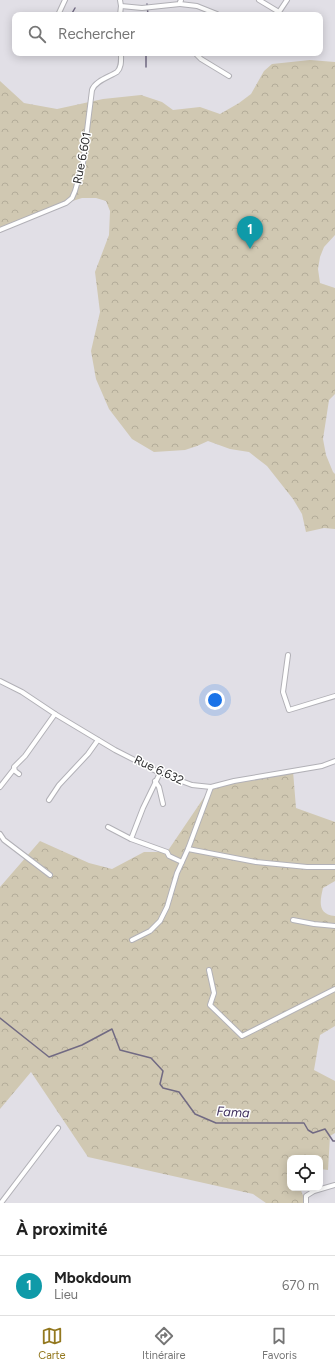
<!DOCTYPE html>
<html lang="fr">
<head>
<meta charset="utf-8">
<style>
  :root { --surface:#fff; --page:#f6f6f6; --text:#222; --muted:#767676; --line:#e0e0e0; --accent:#93781f }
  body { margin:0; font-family:Figtree,sans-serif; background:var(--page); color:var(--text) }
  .controls { position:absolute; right:12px; bottom:12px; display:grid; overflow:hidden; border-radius:8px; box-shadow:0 2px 10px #0003 }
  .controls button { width:36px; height:36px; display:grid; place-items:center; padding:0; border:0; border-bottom:1px solid var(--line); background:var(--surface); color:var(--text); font:20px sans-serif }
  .you { position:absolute; left:215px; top:700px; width:14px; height:14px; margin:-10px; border:3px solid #fff; border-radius:50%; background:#1a73e8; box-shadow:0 0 0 6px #1a73e833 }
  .badge { display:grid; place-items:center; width:26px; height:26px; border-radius:50%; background:var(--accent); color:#fff; font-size:13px; font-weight:700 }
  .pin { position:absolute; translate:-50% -33px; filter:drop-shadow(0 1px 2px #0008) }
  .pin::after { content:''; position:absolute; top:21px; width:14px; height:12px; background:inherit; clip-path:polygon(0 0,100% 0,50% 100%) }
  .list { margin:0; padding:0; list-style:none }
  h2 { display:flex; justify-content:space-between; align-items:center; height:52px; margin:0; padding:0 16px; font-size:17px }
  h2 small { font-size:13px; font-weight:400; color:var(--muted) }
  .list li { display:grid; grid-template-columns:26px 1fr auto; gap:12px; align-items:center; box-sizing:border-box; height:60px; padding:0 16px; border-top:1px solid var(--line) }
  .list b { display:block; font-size:15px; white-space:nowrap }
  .list p { margin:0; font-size:13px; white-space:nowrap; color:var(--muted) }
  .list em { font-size:13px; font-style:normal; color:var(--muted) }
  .icon { flex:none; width:22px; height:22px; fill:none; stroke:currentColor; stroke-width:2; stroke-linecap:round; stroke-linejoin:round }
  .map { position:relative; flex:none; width:335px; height:1203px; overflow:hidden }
  .search { position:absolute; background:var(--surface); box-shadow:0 2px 10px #0003; left:12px; right:12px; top:12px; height:44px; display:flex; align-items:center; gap:10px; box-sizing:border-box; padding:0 14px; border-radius:8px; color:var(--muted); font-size:15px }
  .sheet { height:112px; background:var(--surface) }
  nav { display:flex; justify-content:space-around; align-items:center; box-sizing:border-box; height:56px; border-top:1px solid var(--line); background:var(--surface); font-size:11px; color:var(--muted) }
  nav a { display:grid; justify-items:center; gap:2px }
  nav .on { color:var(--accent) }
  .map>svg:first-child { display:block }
  .forest { fill:url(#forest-crowns) }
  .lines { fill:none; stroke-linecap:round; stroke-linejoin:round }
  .stream { stroke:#716a83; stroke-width:1.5 }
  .street-casing { stroke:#b2b1b7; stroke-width:6 }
  .street { stroke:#fff; stroke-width:4 }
  .labels { text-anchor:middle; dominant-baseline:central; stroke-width:3; stroke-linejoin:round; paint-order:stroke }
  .street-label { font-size:12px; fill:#2c2c2e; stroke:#fff }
  .water-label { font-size:13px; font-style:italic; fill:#3e2e5d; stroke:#fff }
</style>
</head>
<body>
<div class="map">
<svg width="335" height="1203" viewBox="0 0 335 1203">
  <defs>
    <pattern id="forest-crowns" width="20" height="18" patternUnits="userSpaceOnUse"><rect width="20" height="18" fill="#d0c8b2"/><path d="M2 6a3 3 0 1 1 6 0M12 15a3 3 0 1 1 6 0" fill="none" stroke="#b3ac99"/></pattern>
  </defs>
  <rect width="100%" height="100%" fill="#e1dfe6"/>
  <g class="forest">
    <polygon points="310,60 335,62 335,235 324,247 320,257 318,269 320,283 335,288 335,394 329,400 323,439 326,455 333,472 335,474 335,529 324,528 306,532 302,514 293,499 267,466 249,452 230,449 208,441 197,446 185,450 154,452 132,439 109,409 96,379 91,351 100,312 95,272 109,235 110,211 106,201 96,198 82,198 66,203 0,230 0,81 24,103 57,109 103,99 141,95 162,102 173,110 200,107 220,114 239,103 251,94 264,71 272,64"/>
    <path d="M293,771L296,808L335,822V881L323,888C320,901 317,914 335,916V1026L320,1035L314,1070L335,1081V1133L330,1136L328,1170L320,1169V1158H290V1188H300L306,1203H266L253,1194L88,1157L31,1072L0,1109V887L40,841L89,863L112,869L144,852H167L211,787Z"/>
  </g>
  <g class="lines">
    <g class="stream">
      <polyline points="147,4 148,15"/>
      <polyline points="71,15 75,8"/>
      <polyline points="146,67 146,53"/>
      <polyline points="0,1018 49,1057 82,1045 112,1029 120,1050 151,1058 163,1071 160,1084 163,1088 179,1092 195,1114 216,1123 304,1123 308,1130 313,1133 325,1129 333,1141 335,1141"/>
    </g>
    <g class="street-casing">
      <g id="street">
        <polyline points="259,0 279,12"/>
        <polyline points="180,2 180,4 197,6 217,14"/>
        <polyline points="121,6 142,8 180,4 181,0"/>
        <polyline points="58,15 65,0"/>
        <polyline points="120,15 121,6 120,0"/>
        <polyline points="277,15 287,0"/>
        <polyline points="195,53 201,59 229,76"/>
        <path d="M0,230L66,203L72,198L75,191L83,163L92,90C95,81 109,77 117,72C122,67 121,60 121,53"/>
        <polyline points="288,655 283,692 289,710 335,696"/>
        <polyline points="0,681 22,692 55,714 115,750 160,773 192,785 211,787 234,781 322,766 335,761"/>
        <polyline points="19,774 15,771 14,767 25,756 55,714"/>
        <polyline points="155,781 159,787 163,804"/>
        <polyline points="0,787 14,769"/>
        <polyline points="49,800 59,785 88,754 98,740"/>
        <polyline points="108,827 131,839 167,852 169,856 182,862"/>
        <polyline points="0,834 4,840 50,875"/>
        <polyline points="131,839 143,808 160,773"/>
        <polyline points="188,849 256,862 307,867 335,867"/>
        <polyline points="293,920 314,924 335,926"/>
        <polyline points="132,940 150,931 160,921 167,907 177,873 188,849 211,787"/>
        <polyline points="209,970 214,993 210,1005 242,1036 335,989"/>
        <polyline points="1,1203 58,1128"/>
        <polyline points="306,1203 306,1196 314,1191 335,1185"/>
      </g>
    </g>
    <use href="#street" class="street"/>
  </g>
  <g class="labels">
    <g class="street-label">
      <text transform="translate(82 158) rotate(-79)">Rue 6.601</text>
      <text transform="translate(159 770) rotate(25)">Rue 6.632</text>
    </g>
    <g class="water-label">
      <text transform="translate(233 1112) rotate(3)">Fama</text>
    </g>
  </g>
</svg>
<div class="controls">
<button><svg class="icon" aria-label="locate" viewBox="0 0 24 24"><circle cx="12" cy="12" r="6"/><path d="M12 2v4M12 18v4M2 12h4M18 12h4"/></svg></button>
</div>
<div class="you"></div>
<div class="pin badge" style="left:250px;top:249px;background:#0f9aa8">1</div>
<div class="search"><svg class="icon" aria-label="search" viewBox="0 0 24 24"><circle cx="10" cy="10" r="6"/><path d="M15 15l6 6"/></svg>Rechercher</div>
</div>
<section class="sheet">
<h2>À proximité<small></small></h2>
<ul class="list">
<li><span class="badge" style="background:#0f9aa8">1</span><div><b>Mbokdoum</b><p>Lieu</p></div><em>670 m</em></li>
</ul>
</section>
<nav>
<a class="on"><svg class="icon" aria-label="map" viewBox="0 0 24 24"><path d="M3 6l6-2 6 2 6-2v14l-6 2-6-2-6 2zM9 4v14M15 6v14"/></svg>Carte</a>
<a><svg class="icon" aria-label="directions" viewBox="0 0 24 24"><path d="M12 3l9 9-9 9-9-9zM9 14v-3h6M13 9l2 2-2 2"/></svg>Itinéraire</a>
<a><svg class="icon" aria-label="saved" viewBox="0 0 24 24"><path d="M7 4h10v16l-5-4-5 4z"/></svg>Favoris</a>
</nav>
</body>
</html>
